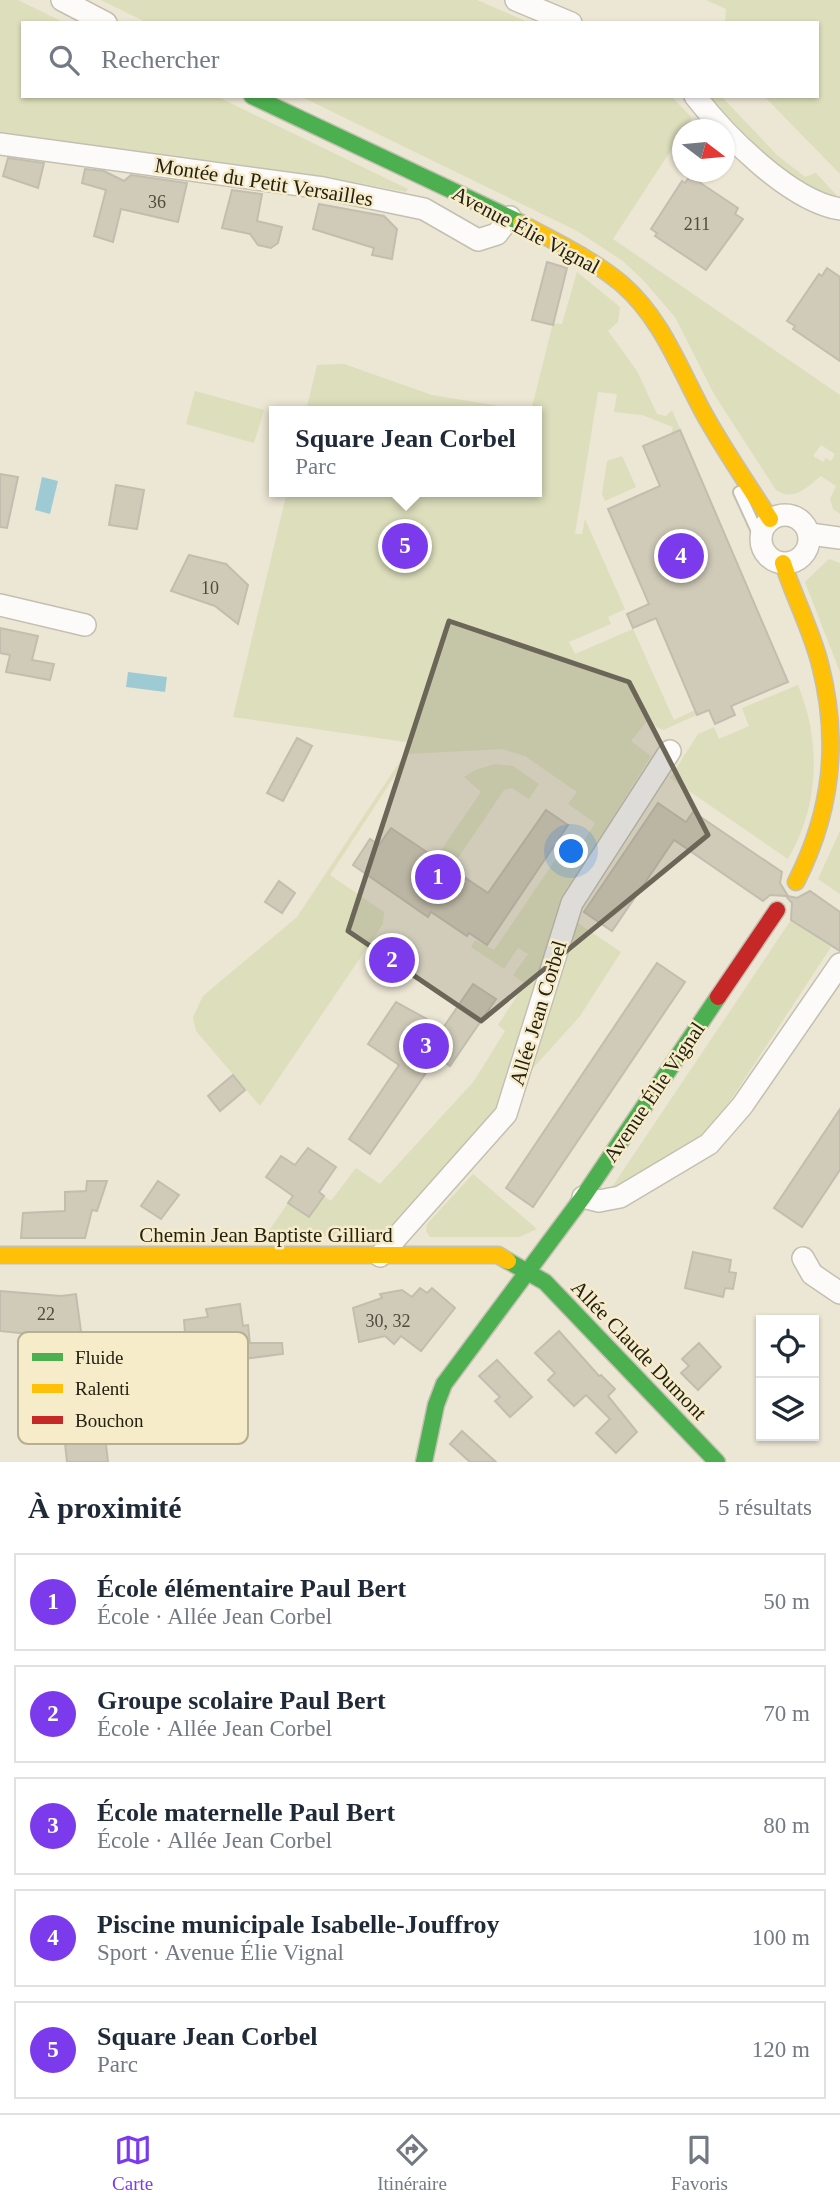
<!DOCTYPE html>
<html lang="fr">
<head>
<meta charset="utf-8">
<style>
  :root { --surface:#fff; --page:#f6f6f7; --text:#1f2937; --muted:#747a83; --line:#e0e1e3; --accent:#7c3aed }
  body { margin:0; font-family:"Times New Roman",serif; background:var(--page); color:var(--text) }
  .controls { position:absolute; right:21px; bottom:21px; display:grid; overflow:hidden; border-radius:0px; box-shadow:0 2px 5px #0004 }
  .controls button { width:63px; height:63px; display:grid; place-items:center; padding:0; border:0; border-bottom:2px solid var(--line); background:var(--surface); color:var(--text); font:35px sans-serif }
  .compass { position:absolute; left:672px; top:119px; width:63px; height:63px; border-radius:50%; background:var(--surface); box-shadow:0 2px 5px #0004; rotate:106deg }
  .you { position:absolute; left:572px; top:852px; width:24px; height:24px; margin:-18px; border:5px solid #fff; border-radius:50%; background:#1a73e8; box-shadow:0 0 0 10px #1a73e833 }
  .badge { display:grid; place-items:center; width:46px; height:46px; border-radius:50%; background:var(--accent); color:#fff; font-size:23px; font-weight:700 }
  .pin { position:absolute; translate:-50% -50%; border:4px solid #fff; box-shadow:0 2px 7px #0006 }
  .popup { position:absolute; left:269px; top:406px; width:273px; height:91px; box-sizing:border-box; display:grid; place-content:center; border-radius:0px; background:var(--surface); filter:drop-shadow(0 2px 5px #0005); font-size:23px; white-space:nowrap; color:var(--muted) }
  .popup b { font-size:26px; color:var(--text) }
  .popup::after { content:''; position:absolute; left:50%; top:100%; margin-left:-14px; border:14px solid transparent; border-top-color:var(--surface) }
  .list { margin:0; padding:0; list-style:none }
  h2 { display:flex; justify-content:space-between; align-items:center; height:91px; margin:0; padding:0 28px; font-size:30px }
  h2 small { font-size:23px; font-weight:400; color:var(--muted) }
  .list li { display:grid; grid-template-columns:46px 1fr auto; gap:21px; align-items:center; box-sizing:border-box; height:98px; margin:0 14px 14px; padding:0 14px; border:2px solid var(--line); border-radius:0px }
  .list b { display:block; font-size:26px; white-space:nowrap }
  .list p { margin:0; font-size:23px; white-space:nowrap; color:var(--muted) }
  .list em { font-size:23px; font-style:normal; color:var(--muted) }
  .icon { flex:none; width:38px; height:38px; fill:none; stroke:currentColor; stroke-width:2; stroke-linecap:round; stroke-linejoin:round }
  .map { position:relative; flex:none; width:840px; height:1462px; overflow:hidden }
  .search { position:absolute; background:var(--surface); box-shadow:0 2px 5px #0004; left:21px; right:21px; top:21px; height:77px; display:flex; align-items:center; gap:18px; box-sizing:border-box; padding:0 24px; border-radius:0px; color:var(--muted); font-size:26px }
  .sheet { height:651px; background:var(--surface) }
  nav { display:flex; justify-content:space-around; align-items:center; box-sizing:border-box; height:98px; border-top:2px solid var(--line); background:var(--surface); font-size:19px; color:var(--muted) }
  nav a { display:grid; justify-items:center; gap:4px }
  nav .on { color:var(--accent) }
  .map>svg:first-child { display:block }
  .green { fill:#dcdebc; fill-rule:evenodd }
  .water { fill:#9ecbd3 }
  .building { fill:#d0cab8; stroke:#c2beaf; stroke-width:2 }
  .lines { fill:none; stroke-linecap:round; stroke-linejoin:round }
  .lane-casing { stroke:#c4c0b1; stroke-width:14 }
  .street-casing { stroke:#c4c0b1; stroke-width:24 }
  .fast-casing { stroke:#c4c0b1; stroke-width:19 }
  .slow-casing { stroke:#c4c0b1; stroke-width:19 }
  .jam-casing { stroke:#c4c0b1; stroke-width:19 }
  .lane { stroke:#fcfbf9; stroke-width:10 }
  .street { stroke:#fcfbf9; stroke-width:21 }
  .fast { stroke:#4caf50; stroke-width:16 }
  .slow { stroke:#ffc107; stroke-width:16 }
  .jam { stroke:#c62828; stroke-width:16 }
  .marked { fill:#6b6657; fill-opacity:0.2; stroke:#6b6657; stroke-width:5; stroke-linejoin:round }
  .labels { text-anchor:middle; dominant-baseline:central; stroke-width:5; stroke-linejoin:round; paint-order:stroke }
  .number-label { font-size:18px; fill:#504b3d }
  .street-label { font-size:21px; fill:#252114; stroke:#f7ecc9 }
  .key { fill:#f7ecc9; stroke:#b8af93; stroke-width:2 }
  .key-label { font-size:19px; fill:#252114 }
</style>
</head>
<body>
<div class="map">
<svg width="840" height="1462" viewBox="0 0 840 1462">
  <rect width="100%" height="100%" fill="#ece6d4"/>
  <g class="green">
    <polygon points="0,0 18,0 65,23 23,23 23,96 216,96 408,189 406,192 323,176 260,170 0,132"/>
    <polygon points="101,0 477,0 530,23 148,23"/>
    <polygon points="706,0 840,0 840,174 764,96 817,96 817,23 725,23 726,9"/>
    <path d="M300,96H671L692,118L613,239L840,395V514L833,509L830,499L836,486L821,476C807,487 794,502 776,490L714,394L675,317L644,281L623,261L577,231ZM821,445L835,454L831,461L826,458L823,462L813,456Z"/>
    <path d="M709,96H721L778,156L805,177L816,173L838,197C783,183 747,135 709,96Z"/>
    <path d="M577,272L620,307L618,322L608,331L637,371L657,414L666,416L672,410L788,682L756,696L754,691L729,702L735,715L715,724L708,710L663,730L646,722L631,741L651,756L563,897L567,900L563,913L621,952L580,1016L381,1237L266,1235L288,1203L309,1217L324,1196L331,1201L356,1168L380,1184L474,1081L505,1031L498,1025L525,984L513,975L528,954L518,948L504,969L471,947L475,940L494,950L562,850L567,845L583,842L595,823L568,804L577,792L525,756L502,749L409,754L330,875L384,912L383,924L260,1106L196,1031L193,1017L203,996L297,917L412,743L233,717L287,492H536V411H531L553,323L562,324ZM598,392L617,394L614,412L642,415L673,427L671,434L643,446L660,486L608,509L649,603L627,614L633,628L656,619L695,710L674,720L633,629L575,654L569,642L611,624L608,617L625,609L585,519L582,534H575Z"/>
    <polygon points="344,364 432,395 529,411 306,411 317,365"/>
    <polygon points="195,391 264,410 254,443 186,424"/>
    <polygon points="622,456 636,487 605,501 602,494 607,461"/>
    <polygon points="829,559 840,563 840,672 805,582"/>
    <path d="M798,685C821,742 820,804 788,859L670,778L698,734L714,727L719,739L749,726L742,708Z"/>
    <polygon points="495,764 513,766 539,784 529,799 512,788 504,790 454,864 439,853 481,792 464,777 475,770"/>
    <polygon points="840,831 840,894 818,879"/>
    <polygon points="791,920 831,947 713,1127 695,1143 610,1190"/>
    <polygon points="473,1174 537,1229 519,1237 430,1237 426,1231 427,1224"/>
  </g>
  <g class="water">
    <polygon points="42,477 58,481 50,514 35,510"/>
    <polygon points="128,672 167,677 165,692 126,687"/>
  </g>
  <g class="building">
    <polygon points="8,158 44,163 38,188 3,176"/>
    <polygon points="85,169 104,171 124,181 131,175 187,183 178,222 121,209 113,242 94,236 106,190 82,183"/>
    <polygon points="690,176 738,208 735,214 743,219 706,270 655,236 657,233 651,229 682,181 685,183"/>
    <polygon points="232,190 262,194 257,221 282,227 278,243 271,248 258,245 250,234 222,228"/>
    <polygon points="319,204 384,216 397,229 392,259 372,255 374,248 313,229"/>
    <polygon points="547,262 567,268 553,325 532,320"/>
    <polygon points="827,268 840,277 840,361 793,329 795,326 787,321 819,274 822,276"/>
    <polygon points="680,430 788,682 731,706 735,715 715,724 709,710 697,715 656,618 633,628 627,614 649,604 608,509 660,486 643,446"/>
    <polygon points="0,474 18,477 7,528 0,527"/>
    <polygon points="116,485 144,490 137,529 109,525"/>
    <polygon points="189,555 226,564 248,585 238,624 215,606 171,591"/>
    <polygon points="0,628 38,636 32,660 54,664 50,680 6,672 10,655 0,653"/>
    <polygon points="297,738 312,746 283,801 267,793"/>
    <polygon points="658,803 686,822 693,812 782,872 780,883 788,896 797,898 810,891 840,912 840,951 791,920 792,903 786,896 770,895 763,901 674,840 612,931 584,912"/>
    <polygon points="546,810 568,825 487,945 469,933 467,936 431,912 428,917 353,865 370,839 379,845 391,828 488,893"/>
    <polygon points="279,881 295,893 282,913 265,902"/>
    <polygon points="657,963 685,982 533,1207 506,1188"/>
    <polygon points="473,984 496,999 450,1066 437,1057 370,1154 349,1139 399,1065 368,1044 396,1002 443,1028"/>
    <polygon points="233,1075 245,1090 220,1111 208,1096"/>
    <polygon points="840,1109 840,1170 802,1227 774,1208"/>
    <polygon points="308,1148 336,1167 319,1192 324,1196 309,1217 288,1203 293,1196 266,1177 281,1156 295,1165"/>
    <polygon points="87,1181 107,1181 97,1211 92,1210 85,1238 21,1238 23,1213 65,1211 65,1192 86,1191"/>
    <polygon points="158,1181 179,1195 161,1219 141,1206"/>
    <polygon points="693,1252 731,1260 729,1272 736,1273 733,1289 725,1288 723,1297 685,1288"/>
    <polygon points="420,1288 427,1293 432,1288 455,1308 421,1351 401,1336 394,1344 385,1336 359,1342 353,1308 382,1298 380,1294 402,1290 412,1297"/>
    <polygon points="0,1291 61,1296 76,1294 84,1354 89,1354 96,1411 102,1410 108,1462 67,1462 62,1415 55,1416 49,1372 44,1372 39,1335 0,1331"/>
    <polygon points="240,1304 243,1326 248,1325 250,1343 282,1343 283,1354 235,1360 237,1369 215,1372 214,1366 188,1369 184,1320 208,1317 206,1309"/>
    <polygon points="559,1331 599,1376 601,1375 615,1389 608,1396 637,1432 616,1453 596,1433 610,1419 586,1395 574,1406 548,1380 555,1373 535,1353"/>
    <polygon points="699,1343 721,1367 698,1390 681,1373 689,1366 682,1359"/>
    <polygon points="497,1360 532,1397 510,1417 495,1401 500,1397 479,1376"/>
    <polygon points="462,1431 496,1462 470,1462 450,1444"/>
  </g>
  <g class="lines">
    <g class="lane-casing">
      <polyline id="lane" points="739,492 761,540"/>
    </g>
    <g class="street-casing">
      <g id="street">
        <polyline points="62,0 106,23"/>
        <polyline points="516,0 571,23"/>
        <path d="M695,96C726,136 790,201 840,209"/>
        <polyline points="0,144 323,188 424,209 478,240 497,234 510,217"/>
        <circle cx="785" cy="539" r="24"/>
        <polyline points="810,534 840,538"/>
        <polyline points="0,605 85,625"/>
        <polyline points="583,1197 599,1201 620,1197 709,1144 742,1106 840,964"/>
        <polyline points="380,1256 506,1114 572,903 670,751"/>
        <polyline points="803,1258 812,1274 840,1293"/>
      </g>
    </g>
    <g class="fast-casing">
      <g id="fast">
        <polyline points="252,96 521,223"/>
        <polyline points="508,1261 545,1282 717,1462"/>
        <polyline points="424,1462 436,1405 444,1384 583,1197 718,997"/>
      </g>
    </g>
    <g class="slow-casing">
      <g id="slow">
        <path d="M521,223C555,242 591,258 622,284C661,318 678,365 702,410C722,447 747,483 770,519"/>
        <path d="M783,563C794,597 811,629 820,664C840,741 832,812 796,882"/>
        <polyline points="0,1255 498,1255 508,1261"/>
      </g>
    </g>
    <g class="jam-casing">
      <polyline id="jam" points="718,997 777,910"/>
    </g>
    <use href="#lane" class="lane"/>
    <use href="#street" class="street"/>
    <use href="#fast" class="fast"/>
    <use href="#slow" class="slow"/>
    <use href="#jam" class="jam"/>
  </g>
  <path class="marked" d="M449,621L629,682L708,835L481,1021L348,931Z"/>
  <g class="labels">
    <g class="number-label">
      <text x="157" y="202">36</text>
      <text x="697" y="224">211</text>
      <text x="210" y="588">10</text>
      <text x="46" y="1314">22</text>
      <text x="388" y="1321">30, 32</text>
    </g>
    <g class="street-label">
      <text transform="translate(264 182) rotate(9)">Montée du Petit Versailles</text>
      <text transform="translate(526 230) rotate(28)">Avenue Élie Vignal</text>
      <text transform="translate(538 1013) rotate(-73)">Allée Jean Corbel</text>
      <text transform="translate(654 1092) rotate(-56)">Avenue Élie Vignal</text>
      <text x="266" y="1235">Chemin Jean Baptiste Gilliard</text>
      <text transform="translate(639 1350) rotate(46)">Allée Claude Dumont</text>
    </g>
  </g>
  <rect x="18" y="1332" width="230" height="112" rx="10" class="key"/>
  <rect x="32" y="1353" width="31" height="8" fill="#4caf50"/>
  <rect x="32" y="1384" width="31" height="9" fill="#ffc107"/>
  <rect x="32" y="1416" width="31" height="8" fill="#c62828"/>
  <g class="key-label">
    <text x="75" y="1364">Fluide</text>
    <text x="75" y="1395">Ralenti</text>
    <text x="75" y="1427">Bouchon</text>
  </g>
</svg>
<div class="controls">
<button><svg class="icon" aria-label="locate" viewBox="0 0 24 24"><circle cx="12" cy="12" r="6"/><path d="M12 2v4M12 18v4M2 12h4M18 12h4"/></svg></button>
<button><svg class="icon" aria-label="layers" viewBox="0 0 24 24"><path d="M12 4l9 5-9 5-9-5zM3 14l9 5 9-5"/></svg></button>
</div>
<svg class="compass" viewBox="-18 -18 36 36"><path d="M0-13l5 13h-10z" fill="#e53935"/><path d="M0 13l5-13h-10z" fill="#747a83"/></svg>
<div class="you"></div>
<div class="pin badge" style="left:438px;top:877px">1</div>
<div class="pin badge" style="left:392px;top:960px">2</div>
<div class="pin badge" style="left:426px;top:1046px">3</div>
<div class="pin badge" style="left:681px;top:556px">4</div>
<div class="pin badge" style="left:405px;top:546px">5</div>
<div class="popup"><b>Square Jean Corbel</b>Parc</div>
<div class="search"><svg class="icon" aria-label="search" viewBox="0 0 24 24"><circle cx="10" cy="10" r="6"/><path d="M15 15l6 6"/></svg>Rechercher</div>
</div>
<section class="sheet">
<h2>À proximité<small>5 résultats</small></h2>
<ul class="list">
<li><span class="badge">1</span><div><b>École élémentaire Paul Bert</b><p>École · Allée Jean Corbel</p></div><em>50 m</em></li>
<li><span class="badge">2</span><div><b>Groupe scolaire Paul Bert</b><p>École · Allée Jean Corbel</p></div><em>70 m</em></li>
<li><span class="badge">3</span><div><b>École maternelle Paul Bert</b><p>École · Allée Jean Corbel</p></div><em>80 m</em></li>
<li><span class="badge">4</span><div><b>Piscine municipale Isabelle-Jouffroy</b><p>Sport · Avenue Élie Vignal</p></div><em>100 m</em></li>
<li><span class="badge">5</span><div><b>Square Jean Corbel</b><p>Parc</p></div><em>120 m</em></li>
</ul>
</section>
<nav>
<a class="on"><svg class="icon" aria-label="map" viewBox="0 0 24 24"><path d="M3 6l6-2 6 2 6-2v14l-6 2-6-2-6 2zM9 4v14M15 6v14"/></svg>Carte</a>
<a><svg class="icon" aria-label="directions" viewBox="0 0 24 24"><path d="M12 3l9 9-9 9-9-9zM9 14v-3h6M13 9l2 2-2 2"/></svg>Itinéraire</a>
<a><svg class="icon" aria-label="saved" viewBox="0 0 24 24"><path d="M7 4h10v16l-5-4-5 4z"/></svg>Favoris</a>
</nav>
</body>
</html>
